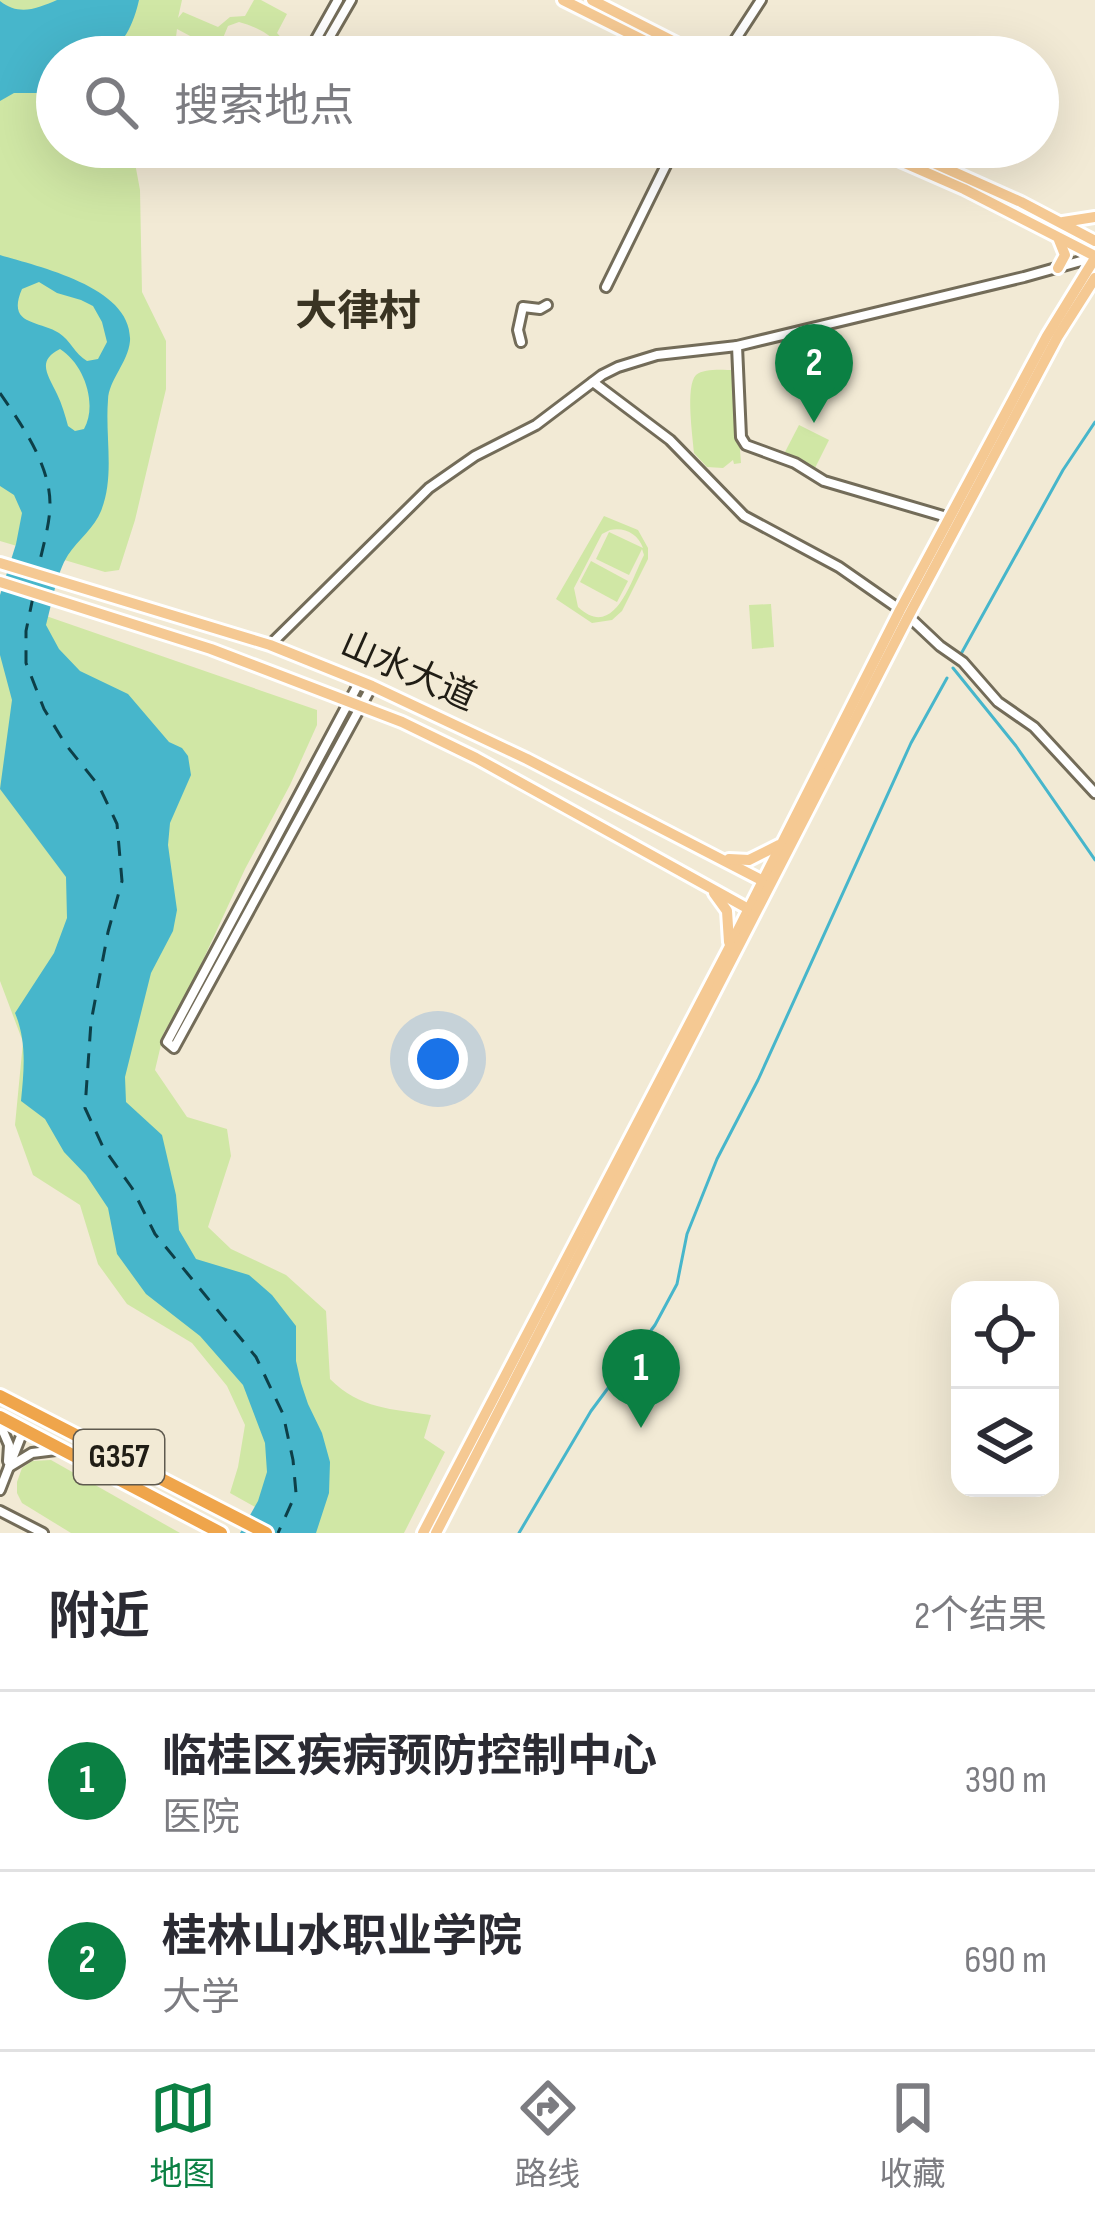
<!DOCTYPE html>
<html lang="zh">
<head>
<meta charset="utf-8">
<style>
  :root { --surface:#fff; --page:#f7f7f7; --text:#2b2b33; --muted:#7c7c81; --line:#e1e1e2; --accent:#0b8043 }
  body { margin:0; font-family:"Sofia Sans Condensed","Noto Sans SC",sans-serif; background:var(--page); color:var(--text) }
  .controls { position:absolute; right:36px; bottom:36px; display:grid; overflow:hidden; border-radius:24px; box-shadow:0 12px 48px #0002 }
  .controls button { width:108px; height:108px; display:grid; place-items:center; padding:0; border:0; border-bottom:3px solid var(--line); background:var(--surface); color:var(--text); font:60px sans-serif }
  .you { position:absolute; left:438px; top:1059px; width:42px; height:42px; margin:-30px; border:9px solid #fff; border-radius:50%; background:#1a73e8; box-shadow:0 0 0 18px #1a73e833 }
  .badge { display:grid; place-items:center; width:78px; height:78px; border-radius:50%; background:var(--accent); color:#fff; font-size:39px; font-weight:700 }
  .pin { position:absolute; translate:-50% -99px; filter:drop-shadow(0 3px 6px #0008) }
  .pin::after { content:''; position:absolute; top:63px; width:42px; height:36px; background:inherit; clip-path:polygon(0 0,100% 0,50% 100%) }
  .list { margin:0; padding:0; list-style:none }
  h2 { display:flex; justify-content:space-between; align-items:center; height:156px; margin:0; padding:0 48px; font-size:51px }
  h2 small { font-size:39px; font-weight:400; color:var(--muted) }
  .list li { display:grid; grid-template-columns:78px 1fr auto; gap:36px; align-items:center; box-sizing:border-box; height:180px; padding:0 48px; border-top:3px solid var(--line) }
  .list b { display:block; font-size:45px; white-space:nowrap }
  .list p { margin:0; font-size:39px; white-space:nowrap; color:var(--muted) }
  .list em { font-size:39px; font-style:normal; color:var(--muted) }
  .icon { flex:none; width:66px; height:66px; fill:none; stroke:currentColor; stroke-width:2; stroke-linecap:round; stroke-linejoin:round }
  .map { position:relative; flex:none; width:1095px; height:1533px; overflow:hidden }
  .search { position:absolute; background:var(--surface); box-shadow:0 12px 48px #0002; left:36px; right:36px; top:36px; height:132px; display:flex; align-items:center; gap:30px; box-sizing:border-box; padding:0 42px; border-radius:66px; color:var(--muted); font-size:45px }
  .sheet { height:516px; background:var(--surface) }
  nav { display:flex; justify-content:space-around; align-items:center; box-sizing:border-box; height:168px; border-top:3px solid var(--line); background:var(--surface); font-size:33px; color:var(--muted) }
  nav a { display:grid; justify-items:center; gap:6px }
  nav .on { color:var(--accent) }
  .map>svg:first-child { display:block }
  .green { fill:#d0e7a5; fill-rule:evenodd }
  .water { fill:#47b6cb; fill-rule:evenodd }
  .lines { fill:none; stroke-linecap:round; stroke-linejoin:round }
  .stream { stroke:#47b6cb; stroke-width:3 }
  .ferry { stroke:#0d3f48; stroke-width:3; stroke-dasharray:15 12; stroke-linecap:butt }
  .minor-casing { stroke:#736c59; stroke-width:14 }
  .major-casing { stroke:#fff; stroke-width:16 }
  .highway-casing { stroke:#fff; stroke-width:18 }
  .minor { stroke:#fff; stroke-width:8 }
  .major { stroke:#f5c993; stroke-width:10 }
  .highway { stroke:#efa54b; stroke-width:12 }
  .labels { text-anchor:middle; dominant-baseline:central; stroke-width:10; stroke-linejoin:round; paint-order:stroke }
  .shield { fill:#f2ead5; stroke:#5f5a4f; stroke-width:3 }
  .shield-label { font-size:33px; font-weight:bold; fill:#201d15 }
  .street-label { font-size:36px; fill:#201d15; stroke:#f2ead5 }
  .quarter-label { font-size:42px; font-weight:bold; fill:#3a3423; stroke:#f2ead5 }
</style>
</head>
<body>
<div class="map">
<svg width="1095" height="1533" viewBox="0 0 1095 1533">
  <rect width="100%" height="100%" fill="#f2ead5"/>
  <g class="green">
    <path d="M0,0H182L178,18L183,12L218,27L230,17L245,16L254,0H261L287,14L277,33L285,42L287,57H280C281,36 256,27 239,22L228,26L223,38L229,50L242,57H224V54L177,29L175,45L152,57H57V147H132L140,190L142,292L166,341V389L135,520L119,570L105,572L0,541Z"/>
    <path d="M734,370L741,463L734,464L733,460L723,468L707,467L694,453C693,438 685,386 696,375C704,368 723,370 734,370Z"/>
    <polygon points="799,425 829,440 815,468 785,452"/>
    <path d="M604,516L638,530L648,548V559L622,611L612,620L592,623L556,599ZM610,530C625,527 638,534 643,548L609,532L596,559L629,575L642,549L644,555C631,581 614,641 578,607L574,588L602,534Z"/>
    <polygon points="591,561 628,581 617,602 580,582"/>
    <path d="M0,600L317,710V725L290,785L245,869L185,999L164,1032L155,1070L187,1117L227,1129L231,1156L208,1227L231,1249L286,1275L326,1311L330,1379C360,1409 392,1409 431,1415L424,1438L445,1452L404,1533H302L230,1493L238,1467L245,1425L227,1386L192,1343L127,1304L98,1264L80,1205L33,1175L15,1125L23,1042L0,981Z"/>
    <polygon points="771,604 774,647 752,649 749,605"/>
    <polygon points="51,1460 180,1533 71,1533 22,1503 17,1493 17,1482 22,1468 32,1461"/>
  </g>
  <g class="water">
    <path d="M57,0H139C134,22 124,49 99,57C88,61 69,57 57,57V93H14L0,101V1C19,16 36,9 57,0Z"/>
    <path d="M0,255C39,267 133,287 130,341C128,363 109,379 108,400C105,437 115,476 101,511C95,527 78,540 68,555C56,574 52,604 46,625L59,649L80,671L128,694L169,742L182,748L188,756L191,775L170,823L168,845L177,910L173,931L151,973L125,1077L126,1102L162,1135L176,1195L179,1230L196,1259L249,1275L272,1295L296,1326V1361L301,1383L308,1404L322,1433L330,1462L329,1493L316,1533H240L258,1501L267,1472L265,1443L243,1385L200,1336L146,1294L117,1254L108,1208L86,1175L64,1152L45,1119L21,1101C24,1070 27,1042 15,1013L54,953L67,918L66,877L0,789L12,700L0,655V595L16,544L22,513L14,495L0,486ZM39,282L57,293L81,300L93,306L102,322L107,342L98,359L87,361C75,354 70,340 59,333C39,320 6,326 22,289ZM60,349C84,364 98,404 84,429L75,431L68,426C65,415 62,404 57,394C48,375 36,361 60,349Z"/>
  </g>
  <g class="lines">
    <g class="stream">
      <polyline points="961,654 1063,470 1095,422"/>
      <polyline points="953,668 1016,746 1095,860"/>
      <polyline points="519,1533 591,1411 655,1325 677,1284 687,1234 717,1159 758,1080 911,743 947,678"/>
    </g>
    <g class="ferry">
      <path d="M0,393C21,424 50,464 50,504C50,525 42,549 38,570"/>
      <polyline points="33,597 26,631 26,663 44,709 66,745 99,786 117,824 122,881 108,932 91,1022 85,1108 103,1147 132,1188 155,1234 256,1357 283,1414 293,1460 296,1493 278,1533"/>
    </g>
    <g class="minor-casing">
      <g id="minor">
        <polyline points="306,57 338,0"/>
        <polyline points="318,57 351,0"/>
        <polyline points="724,57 761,0"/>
        <polyline points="606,287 675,147"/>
        <polyline points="521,342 518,330 523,307 540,309 547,305"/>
        <polyline points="737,346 741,437 746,445 795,463 824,481 950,518"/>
        <polyline points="593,382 670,440 744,516 839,567 905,613 940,646 963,662 998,702 1034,727 1095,793"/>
        <polyline points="270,645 429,488 475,456 536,425 602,375 618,367 657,355 737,346 1024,277 1095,257"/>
        <polyline points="360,681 167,1042 174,1048 372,686"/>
        <polyline points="0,1424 9,1445 8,1461"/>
        <polyline points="9,1467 32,1453 56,1450"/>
        <polyline points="0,1490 23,1431"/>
        <polyline points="0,1511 43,1533"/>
      </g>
    </g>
    <g class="major-casing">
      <g id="major">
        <polyline points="563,0 677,57"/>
        <polyline points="592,0 704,57"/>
        <polyline points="868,147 964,189 1095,256"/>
        <polyline points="898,147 1021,202 1095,241"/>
        <polyline points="1063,222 1095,217"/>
        <polyline points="1058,268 1065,255 1059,240"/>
        <polyline points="0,563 270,645 372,686 527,759 769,884"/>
        <polyline points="0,582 211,649 402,722 476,758 754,912"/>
        <polyline points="729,859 749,860 779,845"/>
        <polyline points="714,893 727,911 729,942"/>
        <polyline points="423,1533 727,952 900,610 1047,336 1095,258"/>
        <polyline points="436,1533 908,617 1058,336 1095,278"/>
      </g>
    </g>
    <g class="highway-casing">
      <g id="highway">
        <polyline points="0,1396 266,1533"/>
        <polyline points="0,1417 221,1533"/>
      </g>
    </g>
    <use href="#minor" class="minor"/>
    <use href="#major" class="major"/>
    <use href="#highway" class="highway"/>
  </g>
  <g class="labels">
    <rect class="shield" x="74" y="1430" width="90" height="54" rx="9"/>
    <g class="shield-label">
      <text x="119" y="1457">G357</text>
    </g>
    <g class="street-label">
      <text transform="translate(408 672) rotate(24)">山水大道</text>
    </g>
    <g class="quarter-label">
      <text x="358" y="312">大律村</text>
    </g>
  </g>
</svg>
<div class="controls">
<button><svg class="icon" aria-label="locate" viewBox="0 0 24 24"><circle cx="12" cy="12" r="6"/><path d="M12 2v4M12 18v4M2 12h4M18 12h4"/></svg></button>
<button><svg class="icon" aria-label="layers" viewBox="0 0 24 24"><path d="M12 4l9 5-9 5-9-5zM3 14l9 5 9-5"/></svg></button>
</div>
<div class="you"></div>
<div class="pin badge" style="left:641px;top:1428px">1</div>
<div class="pin badge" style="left:814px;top:423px">2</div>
<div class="search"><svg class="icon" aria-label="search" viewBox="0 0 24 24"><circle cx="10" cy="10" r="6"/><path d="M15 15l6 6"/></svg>搜索地点</div>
</div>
<section class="sheet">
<h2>附近<small>2个结果</small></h2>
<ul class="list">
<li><span class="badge">1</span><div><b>临桂区疾病预防控制中心</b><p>医院</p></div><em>390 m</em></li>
<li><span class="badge">2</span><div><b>桂林山水职业学院</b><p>大学</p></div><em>690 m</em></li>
</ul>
</section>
<nav>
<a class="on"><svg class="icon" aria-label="map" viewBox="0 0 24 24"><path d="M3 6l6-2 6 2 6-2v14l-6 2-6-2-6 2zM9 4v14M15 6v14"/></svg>地图</a>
<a><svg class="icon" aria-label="directions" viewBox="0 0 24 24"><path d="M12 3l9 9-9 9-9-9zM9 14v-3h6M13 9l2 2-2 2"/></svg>路线</a>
<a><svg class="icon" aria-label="saved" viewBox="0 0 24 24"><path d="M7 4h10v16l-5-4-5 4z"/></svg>收藏</a>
</nav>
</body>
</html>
